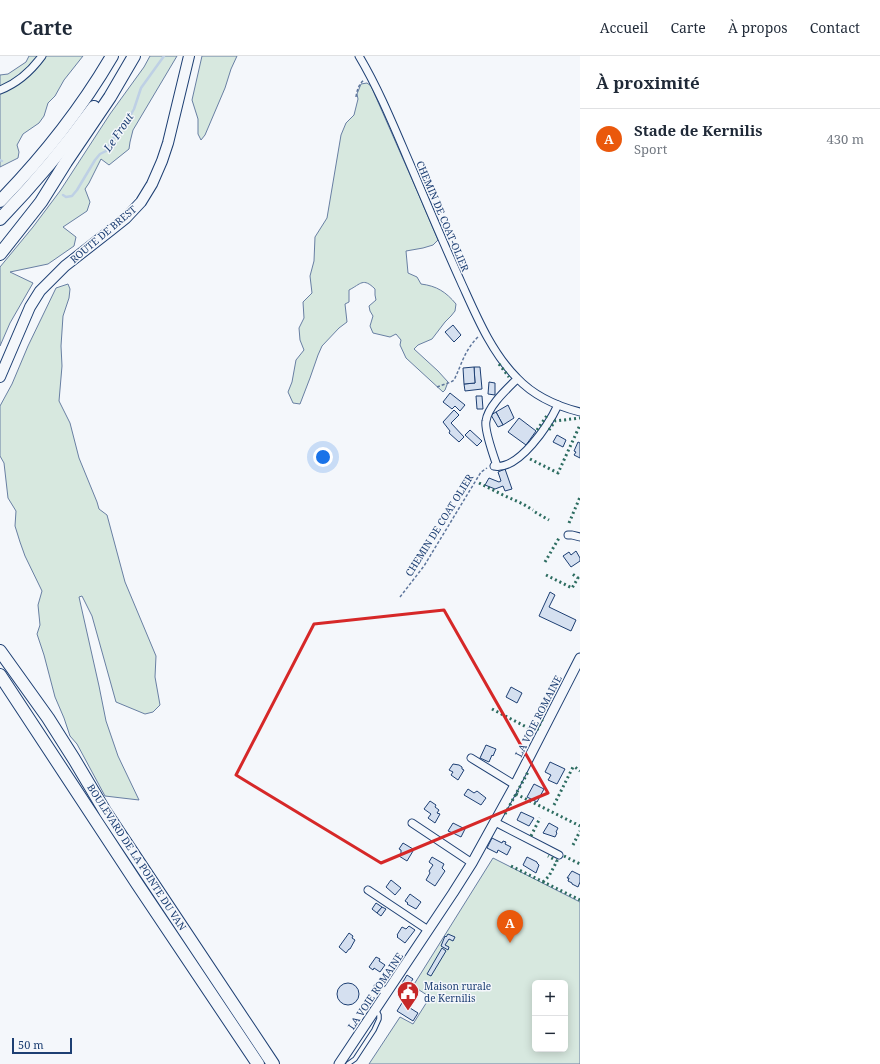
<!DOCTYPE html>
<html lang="fr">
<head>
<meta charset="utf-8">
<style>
  :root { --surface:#fff; --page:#f2f2f3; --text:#1f2937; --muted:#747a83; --line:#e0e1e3; --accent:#ea580c }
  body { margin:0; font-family:"Noto Serif",serif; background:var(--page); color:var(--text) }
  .controls { position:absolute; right:12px; bottom:12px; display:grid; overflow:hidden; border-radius:6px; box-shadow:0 2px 10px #0003 }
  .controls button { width:36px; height:36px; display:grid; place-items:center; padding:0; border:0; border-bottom:1px solid var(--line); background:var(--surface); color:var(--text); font:20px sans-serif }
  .scale { position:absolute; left:12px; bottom:10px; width:60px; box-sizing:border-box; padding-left:4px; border:2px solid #1d3f73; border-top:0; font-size:11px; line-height:14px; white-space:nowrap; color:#1d3f73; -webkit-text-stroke:3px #f4f7fb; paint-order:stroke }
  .you { position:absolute; left:323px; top:401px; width:14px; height:14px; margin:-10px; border:3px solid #fff; border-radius:50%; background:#1a73e8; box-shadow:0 0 0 6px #1a73e833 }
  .badge { display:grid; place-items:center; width:26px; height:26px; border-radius:50%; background:var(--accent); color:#fff; font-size:13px; font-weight:700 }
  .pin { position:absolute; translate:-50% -33px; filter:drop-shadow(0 1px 2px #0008) }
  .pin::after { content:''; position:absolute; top:21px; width:14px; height:12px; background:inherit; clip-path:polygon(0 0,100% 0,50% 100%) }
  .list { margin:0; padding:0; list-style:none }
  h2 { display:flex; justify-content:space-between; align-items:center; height:52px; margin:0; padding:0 16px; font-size:17px }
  h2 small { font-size:13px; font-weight:400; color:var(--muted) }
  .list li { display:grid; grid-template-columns:26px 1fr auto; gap:12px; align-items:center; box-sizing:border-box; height:60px; padding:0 16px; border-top:1px solid var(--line) }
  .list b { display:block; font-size:15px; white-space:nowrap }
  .list p { margin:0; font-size:13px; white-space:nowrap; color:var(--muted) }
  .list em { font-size:13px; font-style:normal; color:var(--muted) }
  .map { position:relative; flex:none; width:580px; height:1008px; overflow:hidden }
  header { display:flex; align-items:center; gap:24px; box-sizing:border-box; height:56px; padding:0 20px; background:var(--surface); border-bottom:1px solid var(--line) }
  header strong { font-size:19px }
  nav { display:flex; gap:22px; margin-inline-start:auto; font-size:14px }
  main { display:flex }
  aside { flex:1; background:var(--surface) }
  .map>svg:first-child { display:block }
  .green { fill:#d7e8df; stroke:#687fa3; fill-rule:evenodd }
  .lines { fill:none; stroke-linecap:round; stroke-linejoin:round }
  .stream { stroke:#bed0e5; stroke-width:2.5 }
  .building { fill:#d5e0f0; stroke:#1d3f73 }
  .service-casing { stroke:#1d3f73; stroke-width:5.5 }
  .minor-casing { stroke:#1d3f73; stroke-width:9 }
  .tertiary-casing { stroke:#1d3f73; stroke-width:11 }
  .secondary-casing { stroke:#1d3f73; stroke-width:12 }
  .trunk-casing { stroke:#1d3f73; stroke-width:14 }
  .path { stroke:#5e769c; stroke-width:1.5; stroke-dasharray:3 2; stroke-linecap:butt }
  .service { stroke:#f4f7fb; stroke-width:3.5 }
  .minor { stroke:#f4f7fb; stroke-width:7 }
  .tertiary { stroke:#f4f7fb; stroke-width:9 }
  .secondary { stroke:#f4f7fb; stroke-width:10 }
  .trunk { stroke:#f4f7fb; stroke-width:12 }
  .hedge { stroke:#2c6c60; stroke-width:3; stroke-dasharray:2 3; stroke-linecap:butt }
  .marked { fill:none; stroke:#d62828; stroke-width:3; stroke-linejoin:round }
  .labels { text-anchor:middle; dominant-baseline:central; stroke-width:3; stroke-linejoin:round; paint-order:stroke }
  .street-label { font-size:10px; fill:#1d3f73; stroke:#f4f7fb }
  .poi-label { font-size:10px; fill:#1d3f73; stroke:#f4f7fb; text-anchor:start }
  .water-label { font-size:11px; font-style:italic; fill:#1d3f73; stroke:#f4f7fb }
</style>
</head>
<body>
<header>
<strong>Carte</strong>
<nav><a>Accueil</a><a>Carte</a><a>À propos</a><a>Contact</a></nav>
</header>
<main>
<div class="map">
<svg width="580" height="1008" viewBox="0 0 580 1008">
  <rect width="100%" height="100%" fill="#f4f7fb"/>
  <g class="green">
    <polygon points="29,0 83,0 64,24 55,40 48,47 44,60 39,67 23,78 17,89 19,96 18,102 0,111 0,19 8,18 26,6"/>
    <polygon points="150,0 177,0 133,74 130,86 129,93 109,109 101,103 89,127 85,133 90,146 87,155 63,171 76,181 74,190 48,208 10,216 33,227 10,267 0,290 0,211 33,171 60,135 110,58 144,11"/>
    <polygon points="202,0 237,0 231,13 225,32 205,79 201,84 198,78 198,63 192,44"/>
    <path d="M367,27L371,30L418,137L438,184L433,189L423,192L406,195C407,202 407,210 408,217L417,221L421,228C437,230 446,236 456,248L455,255L451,260L445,266L432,283L418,289L414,293L438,315L448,326L445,334L443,336L406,302L400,289L401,284L396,278L390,281L373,277L370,270L373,260L370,255L369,250L376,244L375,239V233C363,221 361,228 349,234V246L345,248L347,266L339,272L322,290L318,299L310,322L300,348L293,347L288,336L292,326L296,304L304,294L300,284L299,272L304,262L303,246L312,237L310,220L314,205L315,181L327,162L341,79L346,67L354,59L358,43L357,38L361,28Z"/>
    <polygon points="68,228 70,233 69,242 63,260 61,290 62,310 59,345 70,367 79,402 97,446 99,453 107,459 125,526 156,600 155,621 160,649 153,656 145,658 116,646 92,560 82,540 79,541 99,630 106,665 118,700 139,744 105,740 77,688 70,680 64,662 55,641 44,599 37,578 40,569 38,549 42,535 25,500 20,486 15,470 16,455 8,442 4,407 0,400 0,350 12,328 28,290 56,232"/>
    <path d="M493,802L580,846V1008H369L400,961L413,968L430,941L413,930ZM535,927H565V993H535Z"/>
  </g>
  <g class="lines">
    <g class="stream">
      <polyline points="0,104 2,105"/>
      <polyline points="63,139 66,141 72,140 77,134 95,104 100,98 106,95 112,84 126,67 134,53 141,32 164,0"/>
    </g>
  </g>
  <g class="building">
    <polygon points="453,269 461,279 454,286 445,276"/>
    <polygon points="474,311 480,311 482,333 465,335 464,328 475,327"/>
    <polygon points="474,311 475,327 464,328 463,312"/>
    <polygon points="489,326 495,327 495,339 488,338"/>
    <polygon points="450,337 465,349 460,355 455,350 452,353 443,346"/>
    <polygon points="476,340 482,340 483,353 477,353"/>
    <polygon points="508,349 514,362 503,369 496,356"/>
    <polygon points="454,354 459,359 451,367 464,381 459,386 449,377 450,375 443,366"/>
    <polygon points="496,356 503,369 498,371 491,359"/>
    <polygon points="519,362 536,375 526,389 508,376"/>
    <polygon points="470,374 482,385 477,390 465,379"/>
    <polygon points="557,379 566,384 563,391 553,386"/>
    <polygon points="578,386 580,387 580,402 574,399 576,396 574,395"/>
    <polygon points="505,413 512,433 505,435 503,430 495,433 485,429 489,422 499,426 501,425 498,416"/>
    <polygon points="576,495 580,502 580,505 571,511 563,500 569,496 571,499"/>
    <polygon points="550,536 555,539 549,551 576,564 571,575 539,560"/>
    <polygon points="511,631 522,637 517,647 506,641"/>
    <polygon points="486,689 496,693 493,700 492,699 489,706 480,702"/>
    <polygon points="550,706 565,713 557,728 548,724 551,719 545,716"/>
    <polygon points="453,708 459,709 462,711 462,713 464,714 458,724 451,719 453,716 449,714"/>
    <polygon points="534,728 544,733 537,746 527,741"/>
    <polygon points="468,733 474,737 477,735 486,742 481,749 464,739"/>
    <polygon points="430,745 436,749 435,751 439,754 437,757 440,758 435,767 428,762 431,758 424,753"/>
    <polygon points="521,756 534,762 529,770 517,764"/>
    <polygon points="453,767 465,773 461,781 453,777 448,775"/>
    <polygon points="549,767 558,772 556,776 557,777 555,781 543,777"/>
    <polygon points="492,782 502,787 503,785 506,786 505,788 511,791 507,799 498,794 497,797 487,792"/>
    <polygon points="403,787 413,793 413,795 407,805 399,800 401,797 401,794 399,793"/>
    <polygon points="432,801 444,808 442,812 445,815 435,830 426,824 430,817 429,815 433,809 429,806"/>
    <polygon points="527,801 537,806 537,807 539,809 536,817 523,809"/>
    <polygon points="572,815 580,819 580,826 578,831 572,828 572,827 568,825 569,822 567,822"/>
    <polygon points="391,824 401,832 395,839 386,831"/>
    <polygon points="410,838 421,846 416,853 407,848 408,847 405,845"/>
    <polygon points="376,847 382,851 377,857 372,853"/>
    <polygon points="382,851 386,853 381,860 377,857"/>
    <polygon points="409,870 415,874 405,887 397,881 398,880 397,879 402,871 406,873"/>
    <polygon points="349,877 353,880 352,882 355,884 350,893 349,893 346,897 339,891"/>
    <polygon points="448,878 455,881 453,885 449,883 445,889 449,891 448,894 441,890 445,880 446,881"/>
    <polygon points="442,892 446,895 431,920 427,918"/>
    <polygon points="376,901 380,903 379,905 385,909 380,916 374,912 373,914 369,911"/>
    <polygon points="407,919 413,923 407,932 401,929"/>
    <circle cx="348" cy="938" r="11"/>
    <polygon points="402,947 418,957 413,965 397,955"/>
  </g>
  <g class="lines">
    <g class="service-casing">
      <polyline id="service" points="348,1008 355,1003 374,974 379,963 379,959 377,955"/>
    </g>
    <g class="minor-casing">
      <g id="minor">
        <path d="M359,0C378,32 392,66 407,101C425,143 442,184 461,226C476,259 491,296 517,322C534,340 556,350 580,356"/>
        <path d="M0,34C18,27 31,15 42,0"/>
        <path d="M494,410C519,415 549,368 558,349"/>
        <path d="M497,410C494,401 484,374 486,365C488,350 507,333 517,323"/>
        <polyline points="568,479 572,479 580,481"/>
        <polyline points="471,702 515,729"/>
        <polyline points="495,766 559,799"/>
        <polyline points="412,767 472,807"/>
        <polyline points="368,834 428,874"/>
        <polyline points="378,931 387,937"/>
      </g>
    </g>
    <g class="tertiary-casing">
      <polyline id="tertiary" points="339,1008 453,837 472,807 515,729 580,602"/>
    </g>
    <g class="secondary-casing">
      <polyline id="secondary" points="0,321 30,251 40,235 65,210 111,174 126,162 141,146 152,128 162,105 168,87 189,0"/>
    </g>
    <g class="trunk-casing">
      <g id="trunk">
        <path d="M0,145C43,101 81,53 112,0"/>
        <path d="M0,163C34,128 65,91 94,51"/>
        <polyline points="0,198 41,146 66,106 110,41 134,0"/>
        <polyline points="0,595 48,662 74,703 106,757 273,1008"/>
        <polyline points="0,619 138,829 258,1008"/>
      </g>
    </g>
    <g class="path">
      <path d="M356,41C357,34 359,28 364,24"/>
      <path d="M437,331L451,326L454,324C462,308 464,295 478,281"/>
      <polyline points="400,541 424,510 481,416 487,412"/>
    </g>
    <use href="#service" class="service"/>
    <use href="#minor" class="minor"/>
    <use href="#tertiary" class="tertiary"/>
    <use href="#secondary" class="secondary"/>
    <use href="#trunk" class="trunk"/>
    <g class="hedge">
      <polyline points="499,308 509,321"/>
      <polyline points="537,374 548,358"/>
      <polyline points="549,374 555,365 580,362"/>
      <polyline points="530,403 558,417 580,369"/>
      <polyline points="479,427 503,439 523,448 533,454"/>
      <polyline points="535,456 549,464"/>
      <polyline points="569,467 580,441"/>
      <polyline points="545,506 559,482"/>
      <polyline points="546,519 572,532 578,522 571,517"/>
      <polyline points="492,653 534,675"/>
      <polyline points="537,674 543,662"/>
      <polyline points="516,738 580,770"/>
      <polyline points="554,749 573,711 575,711 580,715"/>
      <polyline points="505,758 528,716"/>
      <polyline points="531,780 540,762"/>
      <polyline points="573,789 580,775"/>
      <polyline points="564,800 580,808"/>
      <polyline points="511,810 580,844"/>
      <polyline points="543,826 549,820 557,805 548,800"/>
    </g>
  </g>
  <path class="marked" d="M444,554L548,737L381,807L236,719L314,568Z"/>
  <defs>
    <g id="civic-pin" transform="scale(1.15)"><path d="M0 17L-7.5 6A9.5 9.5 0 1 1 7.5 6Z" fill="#c62828" stroke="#f4f7fb"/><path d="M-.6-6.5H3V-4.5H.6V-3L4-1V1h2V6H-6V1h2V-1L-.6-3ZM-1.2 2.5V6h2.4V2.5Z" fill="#fff"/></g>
  </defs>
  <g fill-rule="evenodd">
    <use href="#civic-pin" x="408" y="936"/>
  </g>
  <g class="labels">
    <g class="street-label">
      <text transform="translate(443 160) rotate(67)">CHEMIN DE COAT-OLIER</text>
      <text transform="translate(103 178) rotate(-40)">ROUTE DE BREST</text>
      <text transform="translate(439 469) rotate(-58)">CHEMIN DE COAT OLIER</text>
      <text transform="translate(538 660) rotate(-63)">LA VOIE ROMAINE</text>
      <text transform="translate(137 801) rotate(57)">BOULEVARD DE LA POINTE DU VAN</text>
      <text transform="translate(375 935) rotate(-56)">LA VOIE ROMAINE</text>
    </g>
    <g class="poi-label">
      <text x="424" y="930">Maison rurale<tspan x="424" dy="12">de Kernilis</tspan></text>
    </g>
    <g class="water-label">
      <text transform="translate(118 76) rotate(-56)">Le Frout</text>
    </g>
  </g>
</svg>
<div class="controls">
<button>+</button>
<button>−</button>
</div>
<div class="scale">50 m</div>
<div class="you"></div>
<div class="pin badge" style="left:510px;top:887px">A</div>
</div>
<aside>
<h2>À proximité<small></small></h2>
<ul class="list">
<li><span class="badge">A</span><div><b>Stade de Kernilis</b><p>Sport</p></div><em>430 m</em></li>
</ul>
</aside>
</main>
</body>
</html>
